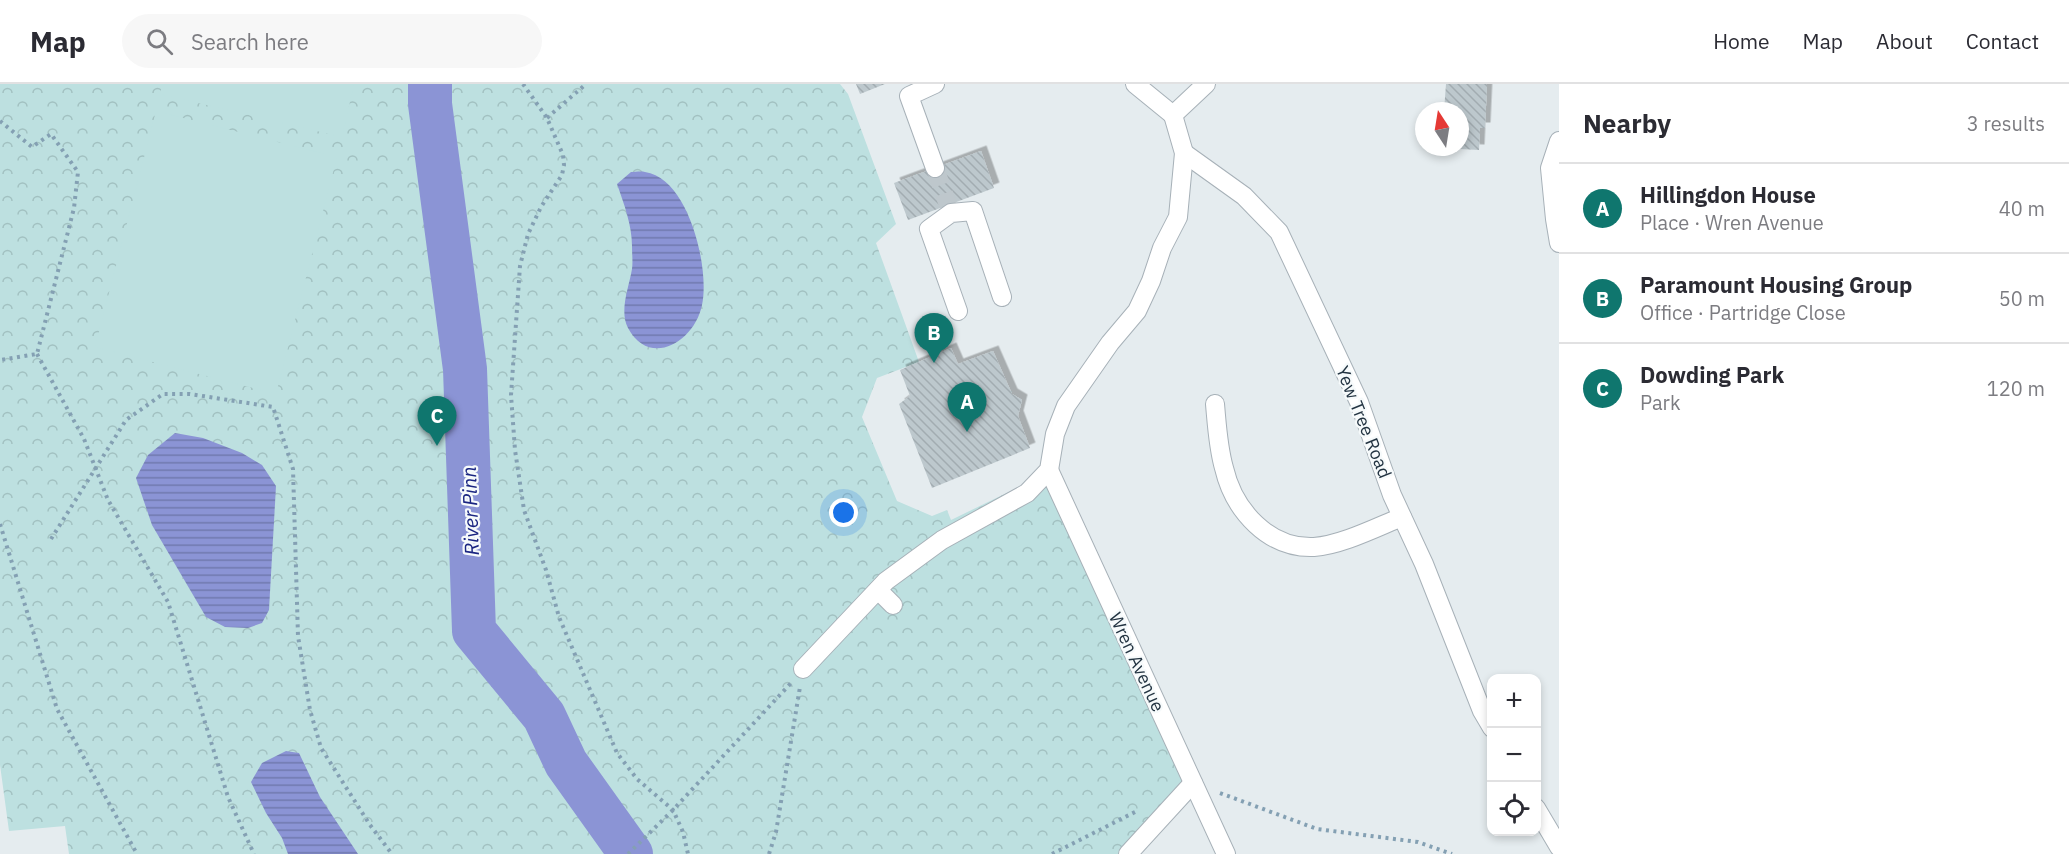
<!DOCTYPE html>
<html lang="en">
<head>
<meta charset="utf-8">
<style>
  :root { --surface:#fff; --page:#f7f7f7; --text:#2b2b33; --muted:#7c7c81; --line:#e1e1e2; --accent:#0f766e }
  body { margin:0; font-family:"IBM Plex Sans",sans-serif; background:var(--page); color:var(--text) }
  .controls { position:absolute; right:18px; bottom:18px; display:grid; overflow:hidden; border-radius:12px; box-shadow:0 3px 9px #0003 }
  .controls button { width:54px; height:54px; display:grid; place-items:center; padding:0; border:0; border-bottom:2px solid var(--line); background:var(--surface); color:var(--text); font:30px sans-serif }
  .compass { position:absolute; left:1415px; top:18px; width:54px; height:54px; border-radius:50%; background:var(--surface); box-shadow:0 3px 9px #0003; rotate:348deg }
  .you { position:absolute; left:844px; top:429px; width:21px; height:21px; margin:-15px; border:4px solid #fff; border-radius:50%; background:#1a73e8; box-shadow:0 0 0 9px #1a73e833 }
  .badge { display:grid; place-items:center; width:39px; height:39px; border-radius:50%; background:var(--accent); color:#fff; font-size:20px; font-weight:700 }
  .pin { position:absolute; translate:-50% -50px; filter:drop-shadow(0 2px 3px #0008) }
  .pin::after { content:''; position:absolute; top:32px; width:21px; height:18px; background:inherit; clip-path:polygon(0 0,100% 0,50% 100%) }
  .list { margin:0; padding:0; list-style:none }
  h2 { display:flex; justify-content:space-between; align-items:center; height:78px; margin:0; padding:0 24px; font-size:26px }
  h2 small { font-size:20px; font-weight:400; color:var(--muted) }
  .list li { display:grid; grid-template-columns:39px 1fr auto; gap:18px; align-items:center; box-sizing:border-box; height:90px; padding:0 24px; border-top:2px solid var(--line) }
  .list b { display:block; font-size:22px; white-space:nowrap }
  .list p { margin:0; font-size:20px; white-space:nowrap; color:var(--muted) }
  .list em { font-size:20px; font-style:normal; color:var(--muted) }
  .icon { flex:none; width:33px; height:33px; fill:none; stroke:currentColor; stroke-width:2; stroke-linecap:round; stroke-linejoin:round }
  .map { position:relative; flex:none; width:1559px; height:770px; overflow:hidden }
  header { display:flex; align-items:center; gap:36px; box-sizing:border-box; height:84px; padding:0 30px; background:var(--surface); border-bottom:2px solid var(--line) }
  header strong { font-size:28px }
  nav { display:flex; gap:33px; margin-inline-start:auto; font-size:21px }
  .search { width:420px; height:54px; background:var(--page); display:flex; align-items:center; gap:15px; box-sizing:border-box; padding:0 21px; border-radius:33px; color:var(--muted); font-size:22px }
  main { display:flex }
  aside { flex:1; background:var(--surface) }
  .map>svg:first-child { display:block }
  .park { fill:url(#park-crowns) }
  .pitch { fill:#bde0e0 }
  .water { fill:url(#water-rules) }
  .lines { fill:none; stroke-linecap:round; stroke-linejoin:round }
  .river { stroke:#8b94d5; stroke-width:44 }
  .building { fill:url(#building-back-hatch); filter:url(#shadow) }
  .minor-tunnel { stroke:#bec7cc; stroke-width:18; stroke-dasharray:18 9; stroke-linecap:butt }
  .minor-casing { stroke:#a7b1b8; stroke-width:20 }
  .path { stroke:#84a0b3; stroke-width:4; stroke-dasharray:3 4.5; stroke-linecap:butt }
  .minor { stroke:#fff; stroke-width:18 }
  .labels { text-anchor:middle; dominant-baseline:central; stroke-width:4.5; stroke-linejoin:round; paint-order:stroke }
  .street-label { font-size:18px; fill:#233442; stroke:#f6fafb }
  .water-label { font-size:20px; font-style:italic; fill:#1a2581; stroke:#f6fafb }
</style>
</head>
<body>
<header>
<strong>Map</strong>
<div class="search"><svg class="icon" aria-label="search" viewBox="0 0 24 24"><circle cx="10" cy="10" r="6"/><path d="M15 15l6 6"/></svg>Search here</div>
<nav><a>Home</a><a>Map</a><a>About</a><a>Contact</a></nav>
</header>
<main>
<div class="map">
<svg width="1559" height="770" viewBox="0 0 1559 770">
  <defs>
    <pattern id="park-crowns" width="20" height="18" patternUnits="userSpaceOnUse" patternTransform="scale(1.5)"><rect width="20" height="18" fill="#bde0e0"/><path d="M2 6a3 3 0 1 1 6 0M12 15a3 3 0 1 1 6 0" fill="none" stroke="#a2c1c1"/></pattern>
    <pattern id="water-rules" width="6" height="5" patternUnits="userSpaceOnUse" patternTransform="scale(1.5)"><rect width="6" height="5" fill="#8b94d5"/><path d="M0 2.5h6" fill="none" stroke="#717aae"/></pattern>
    <pattern id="building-back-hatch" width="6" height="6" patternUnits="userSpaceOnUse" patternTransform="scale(1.5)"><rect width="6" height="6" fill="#bdc8cd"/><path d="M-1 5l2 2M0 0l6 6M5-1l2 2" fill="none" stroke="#a2acb1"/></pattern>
    <filter id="shadow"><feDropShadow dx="5.5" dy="-5.5" stdDeviation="0" flood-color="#0004"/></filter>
  </defs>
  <rect width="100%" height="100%" fill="#e5ecef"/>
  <polygon class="park" points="0,0 840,0 848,10 896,140 876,159 919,278 877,294 862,333 897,417 932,432 947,426 951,436 1027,399 1034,391 1049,403 1189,699 1118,770 69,770 65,742 9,747 0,681"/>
  <g class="pitch">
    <polygon points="162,0 354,0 342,53 160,10"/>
    <polygon points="156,27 337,73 276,310 95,263"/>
  </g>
  <g class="water">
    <path d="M631,88C635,88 641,87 645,88C689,94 710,185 702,221C695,257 650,285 628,244C619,227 629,203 632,185C633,178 632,170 632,162C632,141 624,120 617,100Z"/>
    <polygon points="175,349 203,354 242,369 262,381 276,402 269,526 262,539 248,544 225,543 206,533 152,441 136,394 148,371"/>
    <polygon points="286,667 299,669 320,713 358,770 288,770 282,754 266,729 251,698 262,679"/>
  </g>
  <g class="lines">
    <polyline class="river" points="430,0 430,20 465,285 474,547 544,632 566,679 631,770"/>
  </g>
  <g class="building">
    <polygon points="856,0 885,0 860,10"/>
    <polygon points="1446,0 1487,0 1485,44 1480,44 1479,66 1460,65 1460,27 1444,27"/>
    <polygon points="981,67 994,104 908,136 894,99"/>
    <polygon points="951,264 958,280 993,267 1012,310 1022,316 1018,332 1030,364 932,404 899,320 910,312 900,286"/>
  </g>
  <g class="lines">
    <polyline class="minor-tunnel" points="935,84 948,121"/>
    <g class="minor-casing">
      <g id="minor">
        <polyline points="935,0 909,12 935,84"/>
        <polyline points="1135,0 1173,31"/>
        <polyline points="1173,31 1206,0"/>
        <polyline points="1559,57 1550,84 1555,135 1559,159"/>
        <polyline points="1184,69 1244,112 1279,148 1359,318 1392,411 1424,480 1482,627 1492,644"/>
        <polyline points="958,227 929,145 951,129 973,127 1002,213"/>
        <path d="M1215,320C1217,342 1218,363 1224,384C1234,427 1269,465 1314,463C1342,461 1377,443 1402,433"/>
        <polyline points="1049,386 1226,770"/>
        <polyline points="878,506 893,521"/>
        <polyline points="803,585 886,497 942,456 1027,409 1049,386 1055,350 1066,322 1110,259 1137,227 1151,197 1162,164 1178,133 1184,69 1173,31"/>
        <polyline points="1536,724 1559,763"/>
        <polyline points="1128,770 1193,699"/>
      </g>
    </g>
    <g class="path">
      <polyline points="523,0 547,34 563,71 564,81 562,91 541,123 528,150 520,182 511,311 515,366 524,426 546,486 559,533 617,669 637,695 673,726 683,748 688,770"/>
      <polyline points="547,34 586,0"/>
      <polyline points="0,37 32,63 51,50 78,88 74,124 37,270 0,276"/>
      <polyline points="37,270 84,355 108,416 168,518 228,713 254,770"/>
      <polyline points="0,440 57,625 137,770"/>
      <polyline points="51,455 126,336 163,310 190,310 273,323 293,385 298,552 310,626 321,664 370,741 392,770"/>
      <polyline points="1220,709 1317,745 1418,758 1452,770"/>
      <polyline points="628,770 673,726 791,599"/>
      <polyline points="769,770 776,748 800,603"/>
      <polyline points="1052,770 1137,727"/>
    </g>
    <use href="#minor" class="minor"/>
  </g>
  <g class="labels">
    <g class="street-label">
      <text transform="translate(1364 338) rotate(68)">Yew Tree Road</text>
      <text transform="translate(1137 578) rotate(65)">Wren Avenue</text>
    </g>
    <g class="water-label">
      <text transform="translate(470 427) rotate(-92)">River Pinn</text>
    </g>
  </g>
</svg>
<div class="controls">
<button>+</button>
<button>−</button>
<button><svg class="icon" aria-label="locate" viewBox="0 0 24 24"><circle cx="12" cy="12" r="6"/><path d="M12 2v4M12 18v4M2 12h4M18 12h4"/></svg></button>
</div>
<svg class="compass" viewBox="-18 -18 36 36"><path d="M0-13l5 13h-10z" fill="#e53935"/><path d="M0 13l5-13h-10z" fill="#7c7c81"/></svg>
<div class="you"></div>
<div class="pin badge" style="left:967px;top:348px">A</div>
<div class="pin badge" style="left:934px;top:279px">B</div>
<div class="pin badge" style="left:437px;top:362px">C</div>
</div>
<aside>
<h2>Nearby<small>3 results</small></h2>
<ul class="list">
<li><span class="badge">A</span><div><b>Hillingdon House</b><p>Place · Wren Avenue</p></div><em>40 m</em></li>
<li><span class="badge">B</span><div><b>Paramount Housing Group</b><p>Office · Partridge Close</p></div><em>50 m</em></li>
<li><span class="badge">C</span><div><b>Dowding Park</b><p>Park</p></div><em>120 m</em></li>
</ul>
</aside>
</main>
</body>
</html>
